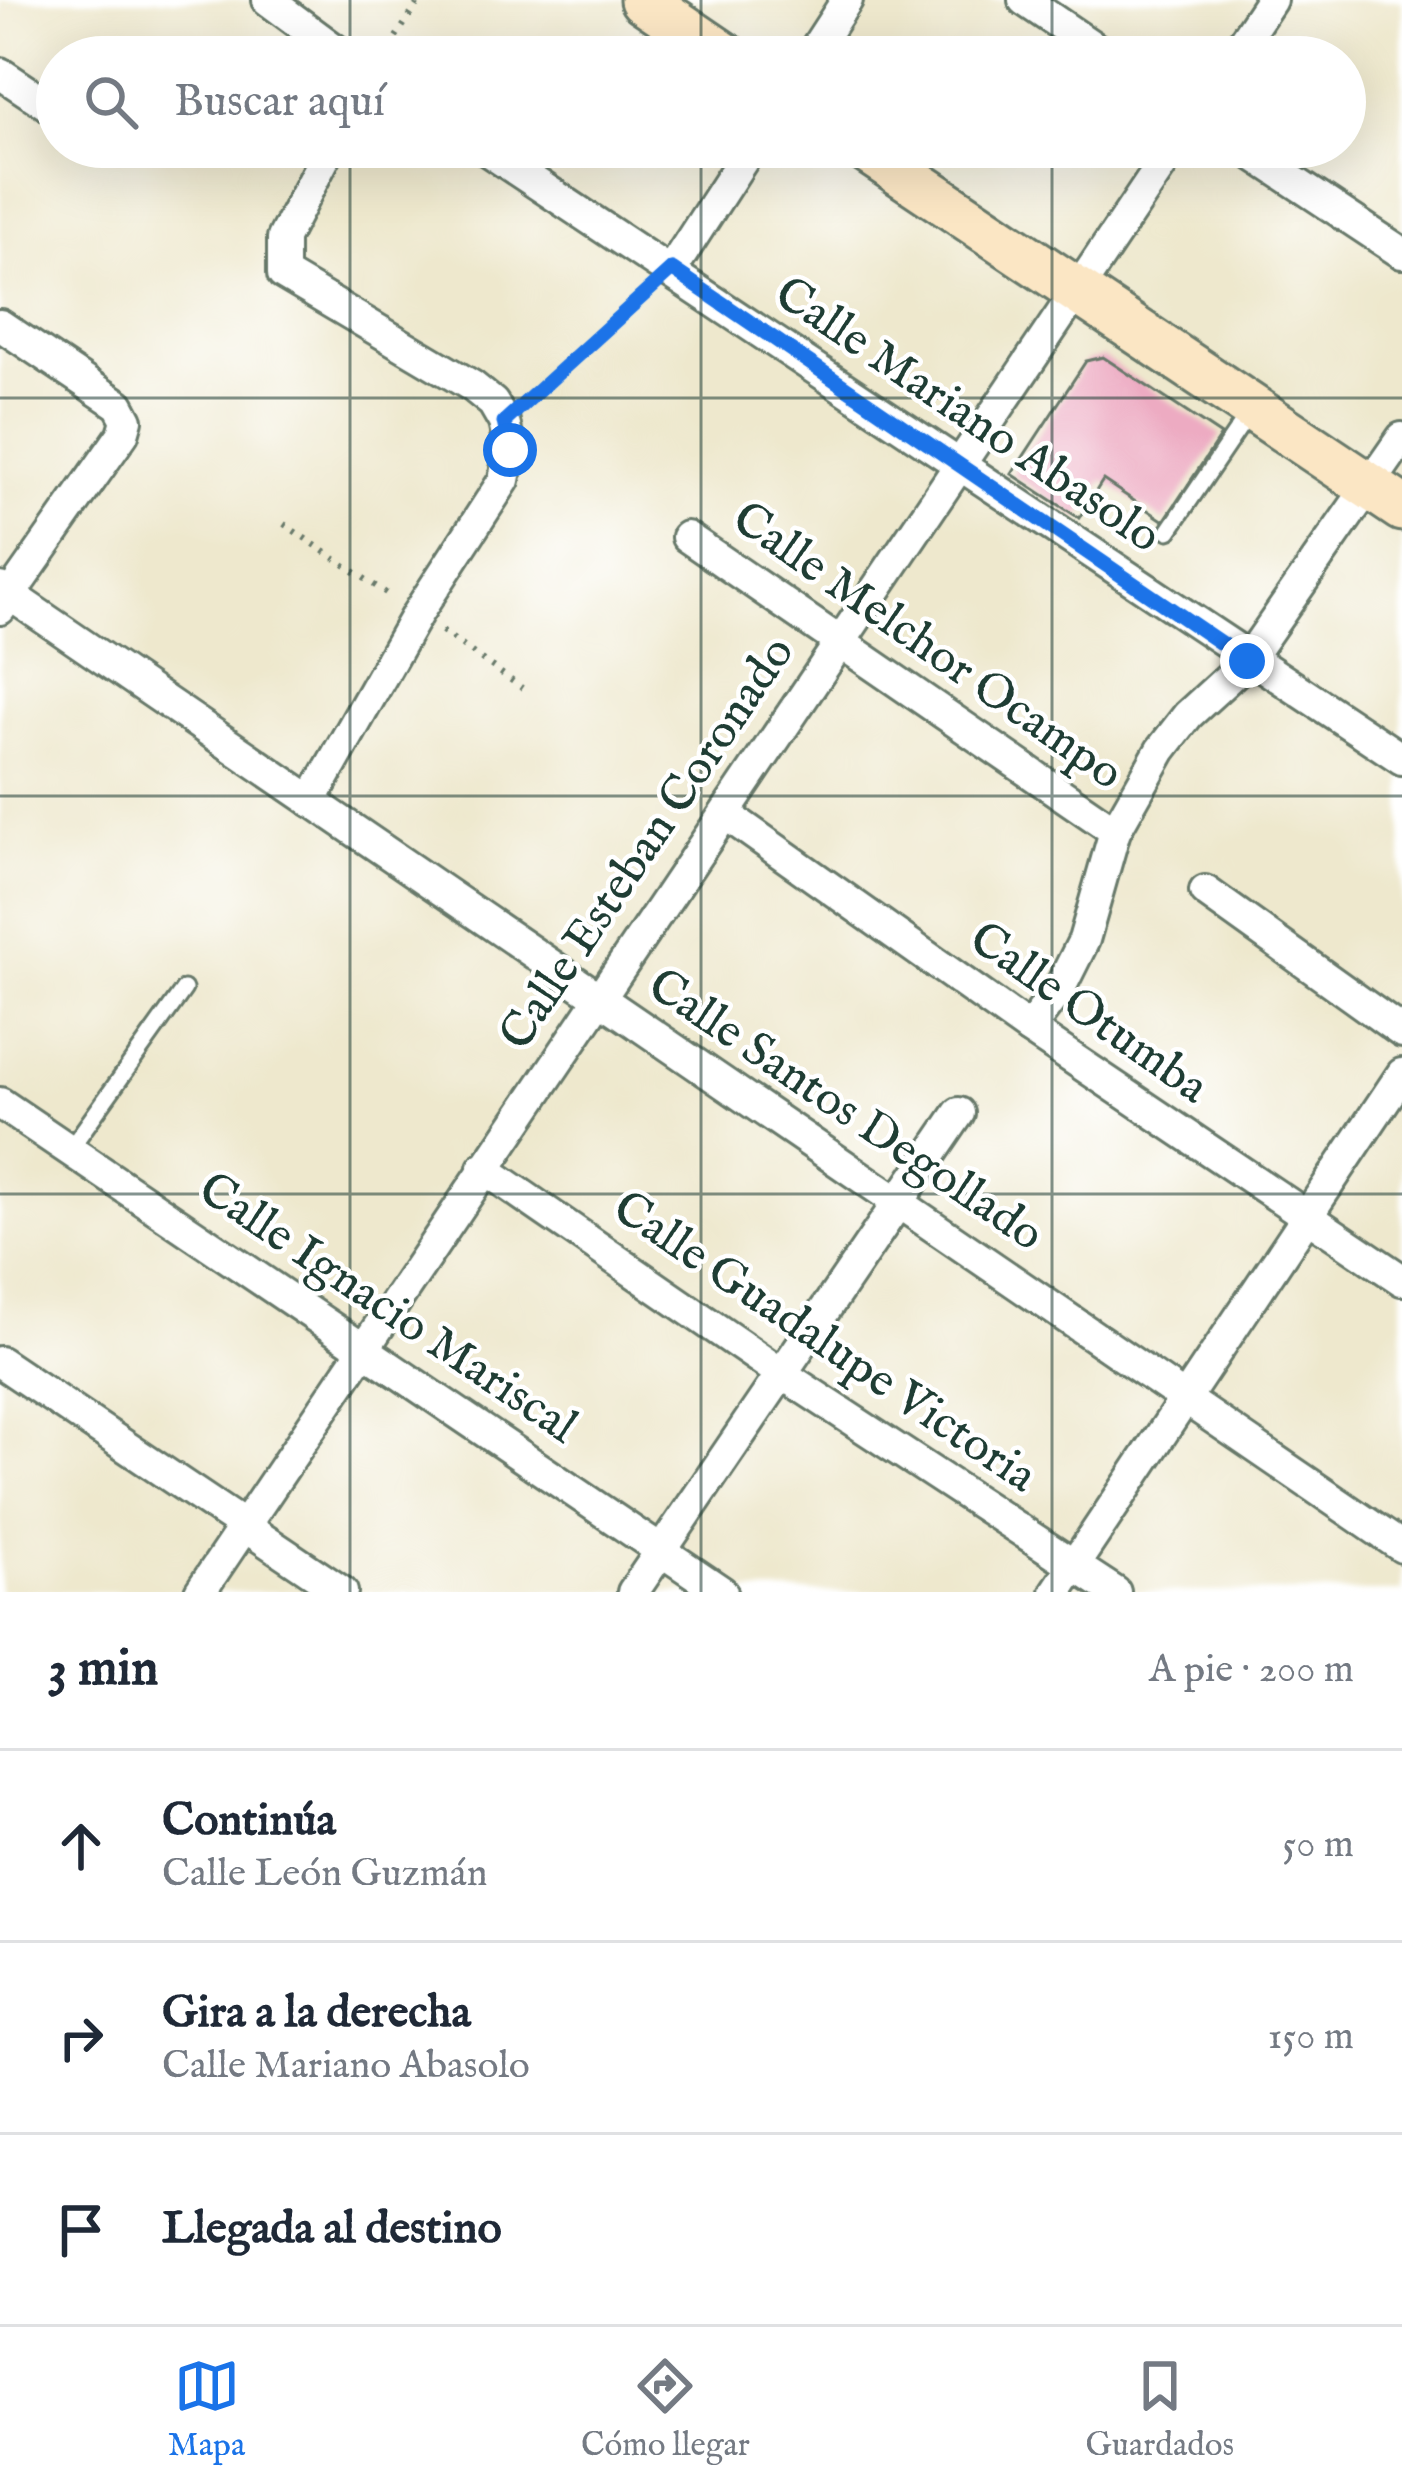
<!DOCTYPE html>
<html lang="es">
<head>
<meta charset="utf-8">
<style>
  :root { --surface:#fff; --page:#f2f2f3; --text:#1f2937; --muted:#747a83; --line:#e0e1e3; --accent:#1a73e8 }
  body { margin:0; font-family:"IM FELL English",serif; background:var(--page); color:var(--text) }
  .stop { position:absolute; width:36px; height:36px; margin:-27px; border:9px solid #1a73e8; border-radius:50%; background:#fff }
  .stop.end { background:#1a73e8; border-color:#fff; box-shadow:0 3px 12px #0008 }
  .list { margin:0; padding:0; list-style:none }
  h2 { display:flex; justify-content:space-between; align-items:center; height:156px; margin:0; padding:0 48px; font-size:51px }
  h2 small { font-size:39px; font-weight:400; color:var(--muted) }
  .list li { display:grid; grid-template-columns:78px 1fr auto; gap:36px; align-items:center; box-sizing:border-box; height:192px; padding:0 48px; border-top:3px solid var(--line) }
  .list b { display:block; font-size:45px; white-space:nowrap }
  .list p { margin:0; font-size:39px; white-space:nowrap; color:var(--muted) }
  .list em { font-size:39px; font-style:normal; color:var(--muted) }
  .icon { flex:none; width:66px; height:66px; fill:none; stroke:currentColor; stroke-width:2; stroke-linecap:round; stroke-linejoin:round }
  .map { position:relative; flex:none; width:1402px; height:1592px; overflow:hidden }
  .search { position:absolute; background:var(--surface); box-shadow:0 12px 48px #0002; left:36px; right:36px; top:36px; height:132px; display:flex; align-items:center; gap:30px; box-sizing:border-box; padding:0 42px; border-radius:66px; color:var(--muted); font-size:45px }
  .sheet { height:732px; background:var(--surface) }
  nav { display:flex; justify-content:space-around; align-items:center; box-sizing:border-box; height:168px; border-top:3px solid var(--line); background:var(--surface); font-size:33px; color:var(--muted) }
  nav a { display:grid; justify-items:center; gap:6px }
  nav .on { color:var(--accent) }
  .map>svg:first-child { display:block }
  .building { fill:#edabc2 }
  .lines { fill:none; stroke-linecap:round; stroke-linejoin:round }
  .lane-casing { stroke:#67796a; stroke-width:21 }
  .street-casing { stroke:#67796a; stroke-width:36 }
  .secondary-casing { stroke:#67796a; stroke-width:51 }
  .path { stroke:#67796a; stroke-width:6; stroke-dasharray:3 9; stroke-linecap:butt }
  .lane { stroke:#fff; stroke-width:15 }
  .street { stroke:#fff; stroke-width:30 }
  .secondary { stroke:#fbe6c4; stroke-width:45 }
  .route { stroke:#1a73e8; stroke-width:15 }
  .grid { fill:none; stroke:#1f3d34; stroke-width:3; stroke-opacity:0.55 }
  .labels { text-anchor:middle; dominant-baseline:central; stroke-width:9; stroke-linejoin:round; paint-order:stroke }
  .street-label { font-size:48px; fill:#1f3d34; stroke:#fff }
</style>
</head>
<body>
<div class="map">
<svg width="1402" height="1592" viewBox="0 0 1402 1592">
  <rect width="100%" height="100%" fill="#fff"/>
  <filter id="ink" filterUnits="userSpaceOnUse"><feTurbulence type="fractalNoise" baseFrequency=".00833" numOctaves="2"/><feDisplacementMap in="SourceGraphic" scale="24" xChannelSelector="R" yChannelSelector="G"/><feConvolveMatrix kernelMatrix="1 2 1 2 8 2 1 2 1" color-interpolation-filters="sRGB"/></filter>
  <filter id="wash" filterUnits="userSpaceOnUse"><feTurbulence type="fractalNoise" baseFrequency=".004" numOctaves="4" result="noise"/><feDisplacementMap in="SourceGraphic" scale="48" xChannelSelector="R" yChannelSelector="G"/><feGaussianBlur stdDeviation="2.7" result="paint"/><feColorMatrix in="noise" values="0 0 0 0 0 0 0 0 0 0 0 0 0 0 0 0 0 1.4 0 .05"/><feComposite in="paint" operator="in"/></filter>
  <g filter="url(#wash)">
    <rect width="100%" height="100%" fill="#eee8cd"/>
    <g id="blocks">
      <polygon class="building" points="1103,357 1221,435 1164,521 1103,480 1079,518 1012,474 1086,361"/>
    </g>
  </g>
  <g filter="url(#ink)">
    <use href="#blocks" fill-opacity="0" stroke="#67796a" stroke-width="3"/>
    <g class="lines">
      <g class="lane-casing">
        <g id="lane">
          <polyline points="1169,531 1251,410"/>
          <polyline points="70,1149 184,989"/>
        </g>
      </g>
      <g class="street-casing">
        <g id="street">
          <polyline points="268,0 345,57"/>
          <polyline points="1024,0 1108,57"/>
          <polyline points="810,57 847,0"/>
          <polyline points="1233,57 1271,0"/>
          <polyline points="0,73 57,111"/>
          <polyline points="482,147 1402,759"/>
          <polyline points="1242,147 1402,253"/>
          <polyline points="672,269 751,147"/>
          <polyline points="0,325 119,405 127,420 123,434 0,609"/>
          <polyline points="687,537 1115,831"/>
          <polyline points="0,588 1402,1547"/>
          <polyline points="311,801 417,614 504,480 510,450 504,422 493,403 472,386 283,274 283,238 330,147"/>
          <polyline points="727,815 1029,1029 1402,1280"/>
          <polyline points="1205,891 1402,1032"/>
          <polyline points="1029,1029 1061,986 1084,940 1115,831 1161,750 1188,715 1247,661 1402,438"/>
          <polyline points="0,1103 722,1592"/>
          <polyline points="483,1168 782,1374 1115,1592"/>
          <polyline points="0,1362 342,1592"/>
          <polyline points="200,1592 1174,147"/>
          <polyline points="633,1592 959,1113"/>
          <polyline points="1056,1592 1402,1074"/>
        </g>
      </g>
      <g class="secondary-casing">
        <g id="secondary">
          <polyline points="643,0 727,57"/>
          <polyline points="862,147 1402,508"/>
        </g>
      </g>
      <g class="path">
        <polyline points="383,57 420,0"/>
        <polyline points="524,403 648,291"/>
        <polyline points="284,524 392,597"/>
        <polyline points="442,631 522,688"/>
      </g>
      <use href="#lane" class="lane"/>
      <use href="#street" class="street"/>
      <use href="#secondary" class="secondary"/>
    </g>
  </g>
  <g class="lines" filter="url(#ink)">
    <polyline class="route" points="510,450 504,422 672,269 1247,661"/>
  </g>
  <path class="grid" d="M350,0V57M701,0V57M1052,0V57M350,147V1592M701,147V1592M1052,147V1592M0,398H1402M0,796H1402M0,1194H1402"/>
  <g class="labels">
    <g class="street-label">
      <text transform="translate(967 416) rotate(34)">Calle Mariano Abasolo</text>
      <text transform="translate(927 647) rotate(35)">Calle Melchor Ocampo</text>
      <text transform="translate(648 844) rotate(-56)">Calle Esteban Coronado</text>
      <text transform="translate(1088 1014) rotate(35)">Calle Otumba</text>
      <text transform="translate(845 1111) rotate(34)">Calle Santos Degollado</text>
      <text transform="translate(387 1309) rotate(34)">Calle Ignacio Mariscal</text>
      <text transform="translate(824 1343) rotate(34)">Calle Guadalupe Victoria</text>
    </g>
  </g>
</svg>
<div class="stop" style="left:510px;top:450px"></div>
<div class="stop end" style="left:1247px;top:661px"></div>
<div class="search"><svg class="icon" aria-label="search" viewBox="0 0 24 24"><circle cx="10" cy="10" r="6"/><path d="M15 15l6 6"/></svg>Buscar aquí</div>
</div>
<section class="sheet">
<h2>3 min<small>A pie · 200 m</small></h2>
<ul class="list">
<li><svg class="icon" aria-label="ahead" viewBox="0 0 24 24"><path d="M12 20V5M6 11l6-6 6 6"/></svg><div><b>Continúa</b><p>Calle León Guzmán</p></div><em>50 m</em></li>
<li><svg class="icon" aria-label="right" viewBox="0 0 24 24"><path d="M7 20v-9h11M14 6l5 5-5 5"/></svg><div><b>Gira a la derecha</b><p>Calle Mariano Abasolo</p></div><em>150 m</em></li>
<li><svg class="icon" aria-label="arrive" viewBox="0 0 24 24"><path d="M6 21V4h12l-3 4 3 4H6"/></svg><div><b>Llegada al destino</b></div></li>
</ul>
</section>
<nav>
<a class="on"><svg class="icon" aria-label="map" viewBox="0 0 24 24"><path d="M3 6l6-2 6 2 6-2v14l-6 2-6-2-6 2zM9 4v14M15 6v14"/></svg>Mapa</a>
<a><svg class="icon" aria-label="directions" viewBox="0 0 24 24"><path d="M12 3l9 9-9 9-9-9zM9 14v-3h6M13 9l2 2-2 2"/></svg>Cómo llegar</a>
<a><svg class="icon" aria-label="saved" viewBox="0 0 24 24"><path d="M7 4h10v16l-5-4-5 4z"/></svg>Guardados</a>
</nav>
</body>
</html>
